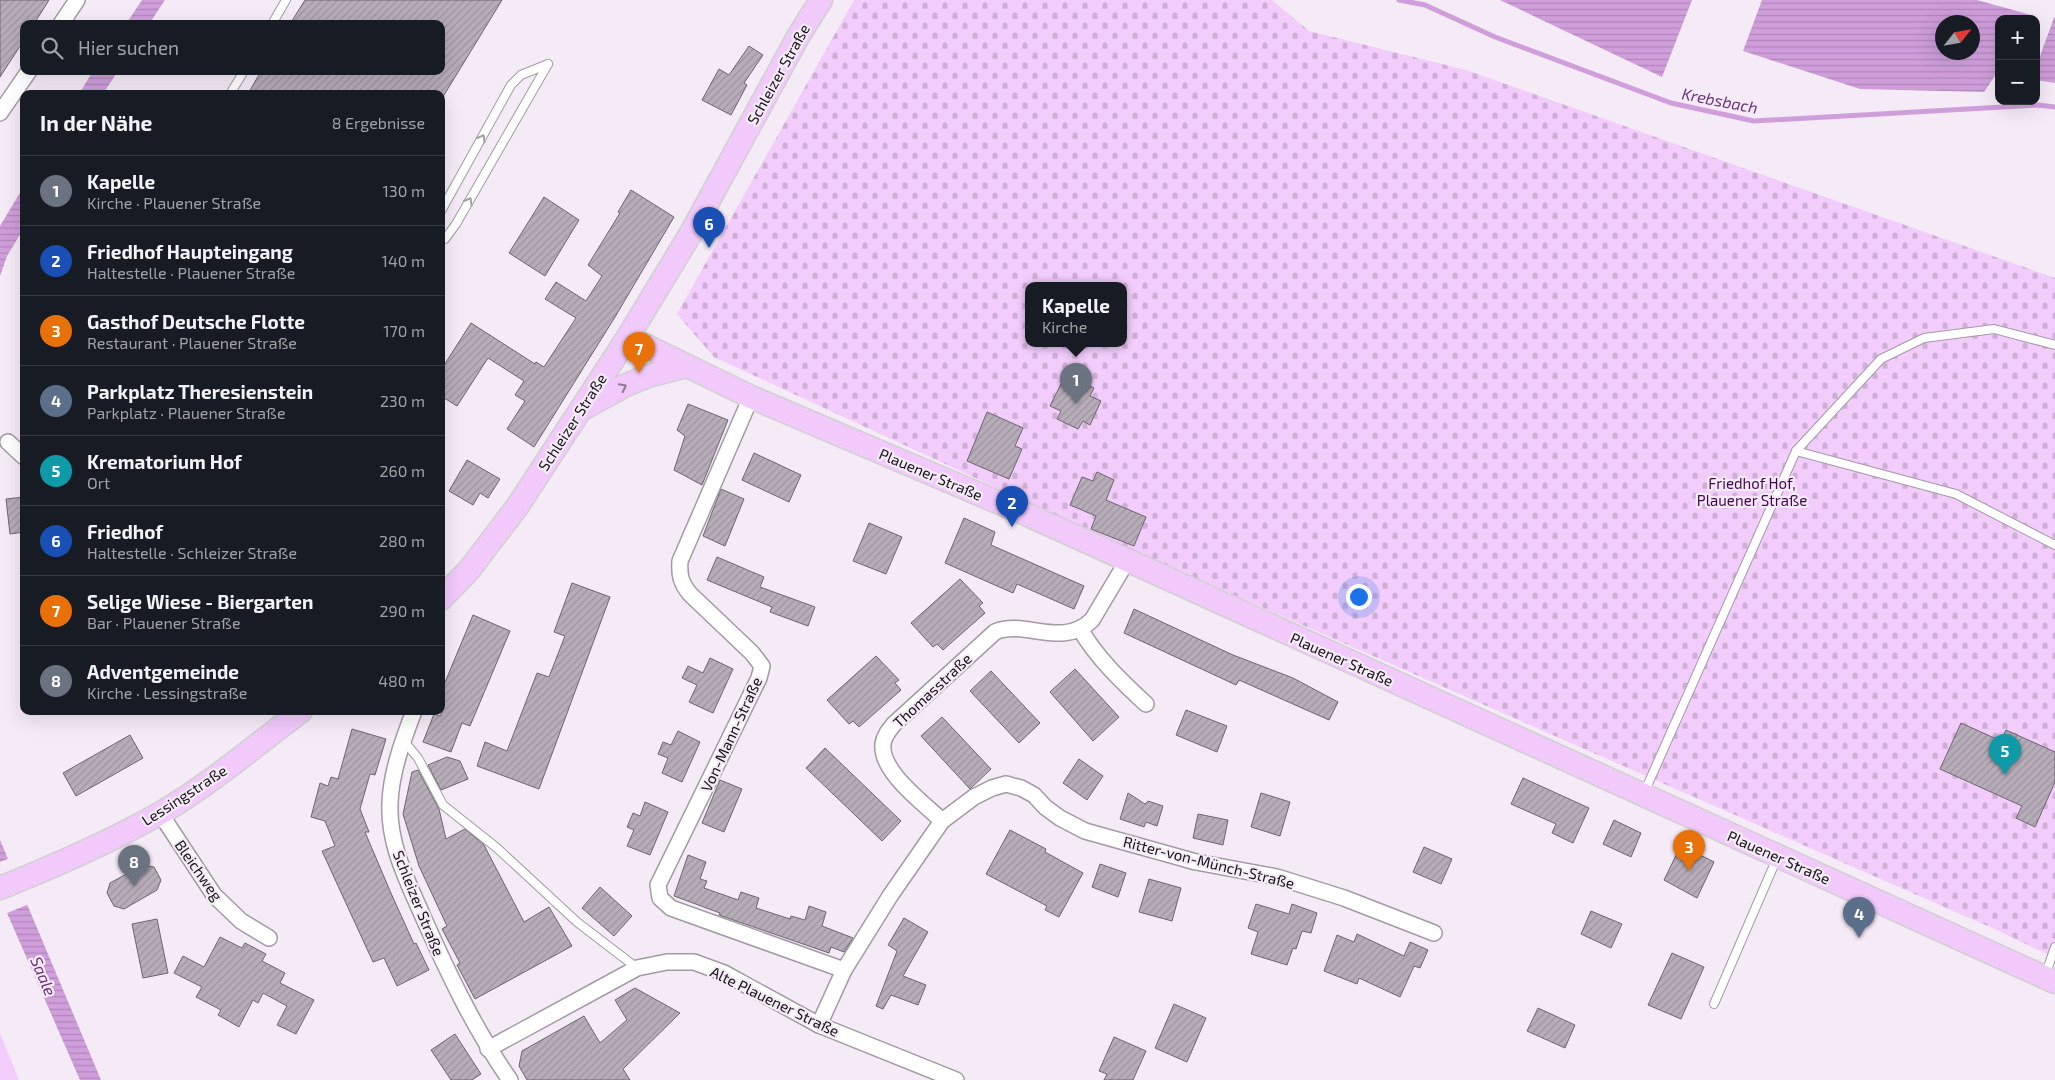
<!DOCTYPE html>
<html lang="de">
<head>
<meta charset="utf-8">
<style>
  :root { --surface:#171b24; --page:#242831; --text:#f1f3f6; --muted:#9ea1a6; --line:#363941; --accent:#707014 }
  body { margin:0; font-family:"Exo 2",sans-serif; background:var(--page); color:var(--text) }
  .controls { position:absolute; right:15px; top:15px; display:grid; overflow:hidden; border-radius:10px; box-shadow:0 5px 20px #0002 }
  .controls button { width:45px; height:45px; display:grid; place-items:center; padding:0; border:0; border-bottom:1px solid var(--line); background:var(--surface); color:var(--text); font:25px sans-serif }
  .compass { position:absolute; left:1935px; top:15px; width:45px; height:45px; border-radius:50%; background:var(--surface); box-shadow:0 5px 20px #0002; rotate:59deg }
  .you { position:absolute; left:1358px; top:596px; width:18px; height:18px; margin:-12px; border:4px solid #fff; border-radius:50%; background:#1a73e8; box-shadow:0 0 0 8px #1a73e833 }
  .badge { display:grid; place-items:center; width:32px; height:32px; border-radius:50%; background:var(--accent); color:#fff; font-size:16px; font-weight:700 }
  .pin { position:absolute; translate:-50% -41px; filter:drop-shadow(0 1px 2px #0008) }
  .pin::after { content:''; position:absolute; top:26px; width:18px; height:15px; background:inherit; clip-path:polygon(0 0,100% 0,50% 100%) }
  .popup { position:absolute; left:1025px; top:282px; width:102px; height:65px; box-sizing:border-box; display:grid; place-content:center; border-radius:10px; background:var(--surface); filter:drop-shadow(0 1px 4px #0005); font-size:16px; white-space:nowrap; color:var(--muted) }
  .popup b { font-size:19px; color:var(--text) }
  .popup::after { content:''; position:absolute; left:50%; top:100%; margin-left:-10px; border:10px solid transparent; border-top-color:var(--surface) }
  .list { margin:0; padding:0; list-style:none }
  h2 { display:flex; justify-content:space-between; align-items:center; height:65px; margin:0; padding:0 20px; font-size:21px }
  h2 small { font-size:16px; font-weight:400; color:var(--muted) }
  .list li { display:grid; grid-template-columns:32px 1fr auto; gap:15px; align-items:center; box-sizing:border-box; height:70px; padding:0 20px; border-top:1px solid var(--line) }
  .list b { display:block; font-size:19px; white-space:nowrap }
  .list p { margin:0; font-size:16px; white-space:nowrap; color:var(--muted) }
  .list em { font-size:16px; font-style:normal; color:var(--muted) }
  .icon { flex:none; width:28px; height:28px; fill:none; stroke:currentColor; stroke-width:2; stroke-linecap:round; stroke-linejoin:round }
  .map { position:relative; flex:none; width:2055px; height:1080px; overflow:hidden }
  .search { position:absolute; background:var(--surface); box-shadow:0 5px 20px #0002; left:20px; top:20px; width:425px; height:55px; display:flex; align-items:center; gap:12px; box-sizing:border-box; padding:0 18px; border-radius:10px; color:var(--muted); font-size:19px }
  .panel { position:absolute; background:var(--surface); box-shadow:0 5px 20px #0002; left:20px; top:90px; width:425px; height:625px; border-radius:10px }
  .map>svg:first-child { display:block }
  .grass { fill:#f2ccfb }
  .cemetery { fill:url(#cemetery-stones); fill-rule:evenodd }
  .water { fill:url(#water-rules); fill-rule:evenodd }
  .pier { fill:#f5ebf7 }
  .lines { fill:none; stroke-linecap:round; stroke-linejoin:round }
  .stream { stroke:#cf9edb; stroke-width:5 }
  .building { fill:url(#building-hatch); stroke:#6d656f }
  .lane-casing { stroke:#a39aa5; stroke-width:10 }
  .street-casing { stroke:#a39aa5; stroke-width:18 }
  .primary-casing { stroke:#d0d0d0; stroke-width:25 }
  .lane { stroke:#fff; stroke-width:8 }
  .street { stroke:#fff; stroke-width:15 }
  .primary { stroke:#f1c9fb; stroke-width:22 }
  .oneway { stroke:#a1a0a2 }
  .oneway2 { stroke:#8e7794 }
  .labels { text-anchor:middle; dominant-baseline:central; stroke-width:4.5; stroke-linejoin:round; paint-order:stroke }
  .street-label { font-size:15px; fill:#151216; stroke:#f5ebf7 }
  .park-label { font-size:15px; fill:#450552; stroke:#f5ebf7 }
  .water-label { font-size:16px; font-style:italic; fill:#6b3079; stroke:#f5ebf7 }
</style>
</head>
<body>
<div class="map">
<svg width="2055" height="1080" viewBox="0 0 2055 1080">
  <defs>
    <pattern id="cemetery-stones" width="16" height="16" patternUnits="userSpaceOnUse" patternTransform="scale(1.25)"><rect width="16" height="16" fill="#f2ccfb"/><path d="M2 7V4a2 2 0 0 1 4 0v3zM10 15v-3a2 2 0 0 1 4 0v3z" fill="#cfaed6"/></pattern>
    <pattern id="water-rules" width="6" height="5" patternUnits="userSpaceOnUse" patternTransform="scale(1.25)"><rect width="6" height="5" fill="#cf9edb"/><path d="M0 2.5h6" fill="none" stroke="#b187bb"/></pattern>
    <pattern id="building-hatch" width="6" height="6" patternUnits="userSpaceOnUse" patternTransform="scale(1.25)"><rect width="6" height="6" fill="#b7adb9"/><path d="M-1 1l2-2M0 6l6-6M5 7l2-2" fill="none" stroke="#9c949e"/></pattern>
  </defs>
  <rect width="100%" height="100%" fill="#f5ebf7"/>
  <polygon class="grass" points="0,1033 19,1080 0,1080"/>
  <path class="cemetery" d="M854,0H1272L1309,31L1466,70L2055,278V958L1999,931L1120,545L714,357L677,314ZM1028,285H1124V343H1028Z"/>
  <g class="water">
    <polygon points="142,0 165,0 149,24 126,24"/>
    <polygon points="1500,0 1692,0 1662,77"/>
    <path d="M1762,0H1977L2035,16L2033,19H1999V70L1984,92L1860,89L1743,51ZM1972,22V52H1942V22Z"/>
    <path d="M2054,17L2055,18V83L2036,80C2036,60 2048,37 2054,17Z"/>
    <polygon points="93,71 118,71 103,94 79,94"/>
    <polygon points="24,186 24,228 7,256 0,276 0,226"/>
    <polygon points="0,840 101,1080 80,1080 0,897"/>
  </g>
  <polygon class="pier" points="10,858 29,904 5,914 0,904 0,862"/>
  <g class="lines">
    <polyline class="stream" points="1399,0 1425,5 1495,37 1671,103 1754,121 2038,105 2055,107"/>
  </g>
  <g class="building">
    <polygon points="0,0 49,0 34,24 24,24 24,40 0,77"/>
    <polygon points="305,0 502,0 441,100 441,94 248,94 261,71 441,71 441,24 290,24"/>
    <polygon points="749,46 763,55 744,83 747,85 731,115 702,100 719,69 729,75"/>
    <polygon points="631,190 674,217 615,317 534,447 507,429 525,401 515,395 524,381 488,358 457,406 441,396 441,370 471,323 535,364 536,362 544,367 576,318 545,299 556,282 586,301 602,276 588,265 620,213 618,212"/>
    <polygon points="544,197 579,220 545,276 509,253"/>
    <polygon points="1073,378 1094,388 1090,396 1101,401 1090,425 1083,421 1078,429 1057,419 1061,411 1050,406 1061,384 1068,388"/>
    <polygon points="688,404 728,420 702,485 674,470 685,436 677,430"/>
    <polygon points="987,412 1023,428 1015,446 1022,449 1009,479 967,461"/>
    <polygon points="754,453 801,475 789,502 742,480"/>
    <polygon points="467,460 500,479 488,498 480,493 473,505 449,491"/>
    <polygon points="1097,472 1114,480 1106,500 1146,517 1134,546 1091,529 1096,516 1070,505 1082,477 1093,481"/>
    <polygon points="721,489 744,499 725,546 703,536"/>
    <polygon points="24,497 24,532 10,534 6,499"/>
    <polygon points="964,518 995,532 991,545 1084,586 1074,609 1017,584 1013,593 945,563"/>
    <polygon points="869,523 902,537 886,574 853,561"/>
    <polygon points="717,557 764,577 760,587 815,607 808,626 770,612 772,607 707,580"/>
    <polygon points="960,579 983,603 979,606 985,613 943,650 937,644 933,647 911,623"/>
    <polygon points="572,583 610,597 539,789 477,766 485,742 507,751 537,673 549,677 565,636 554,632"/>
    <polygon points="1134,609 1233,655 1293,678 1338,702 1329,720 1239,680 1236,685 1124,633"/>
    <polygon points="473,615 510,631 470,726 462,723 451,752 423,742 434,714 441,716 441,692"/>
    <polygon points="876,656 899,680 895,683 901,690 859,727 853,721 849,724 827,700"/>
    <polygon points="710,658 733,669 713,713 689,702 697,685 682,678 688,666 703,673"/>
    <polygon points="1075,669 1119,717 1093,741 1050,692"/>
    <polygon points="991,671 1040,723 1019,743 970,691"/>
    <polygon points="1186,710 1227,726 1217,752 1176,735"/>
    <polygon points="942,717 991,769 970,789 921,736"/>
    <polygon points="1961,723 2001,741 2006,730 2055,752 2055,782 2035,827 2016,818 2022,806 1940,769"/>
    <polygon points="352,729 386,739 375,775 370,774 360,809 369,832 365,832 390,891 414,944 416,943 429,970 397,986 384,958 373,962 322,851 335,846 325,821 311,817 320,783 328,786 331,777 338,779"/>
    <polygon points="678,731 700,742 682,782 662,773 668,758 658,754 663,742 671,745"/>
    <polygon points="130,735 143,758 76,796 63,773"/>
    <polygon points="825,748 901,821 882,841 806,768"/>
    <polygon points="447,757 460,761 468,779 441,790 428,765"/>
    <polygon points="1079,759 1103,776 1087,800 1063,783"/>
    <polygon points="418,770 439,809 446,839 465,829 484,845 524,922 549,907 572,946 475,999 457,965 460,963 442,929 447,926 419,866 403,814 412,772"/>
    <polygon points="1523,778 1589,808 1573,843 1552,833 1556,824 1511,804"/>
    <polygon points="720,780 742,789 724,832 702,823"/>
    <polygon points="1128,793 1145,804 1148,801 1163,806 1157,826 1146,822 1144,827 1120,819"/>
    <polygon points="1261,793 1290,802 1280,836 1251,827"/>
    <polygon points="645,802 668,812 650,855 627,846 634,830 627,827 633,813 640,816"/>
    <polygon points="1198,814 1228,820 1223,845 1193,838"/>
    <polygon points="1614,820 1641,833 1631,857 1603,844"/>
    <polygon points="1010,830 1046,849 1045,852 1083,873 1059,917 1045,910 1047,906 986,874"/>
    <polygon points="1681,845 1714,862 1697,898 1664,880"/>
    <polygon points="1424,847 1452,859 1441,884 1413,872"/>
    <polygon points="688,855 706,862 700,879 707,881 704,888 738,900 741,892 759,898 756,908 790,919 791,916 805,920 809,906 826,912 822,926 853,938 844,952 831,947 829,953 719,915 720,913 674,896"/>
    <polygon points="1100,864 1126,873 1118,897 1092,887"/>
    <polygon points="143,865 154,867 161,880 157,890 124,909 114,906 107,893 110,883"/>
    <polygon points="1149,879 1181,888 1172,921 1139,912"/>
    <polygon points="600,887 632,916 614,936 582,908"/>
    <polygon points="1256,904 1289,914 1292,904 1317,913 1311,933 1302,931 1296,949 1293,948 1287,965 1251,954 1258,932 1248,928"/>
    <polygon points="1591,911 1622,924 1611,948 1581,934"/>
    <polygon points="904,918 928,932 903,976 926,985 918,1005 891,995 883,1009 876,1006 897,951 888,945"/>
    <polygon points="157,919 168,973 143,978 132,924"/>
    <polygon points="1357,934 1404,956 1410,942 1428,950 1420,968 1414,966 1400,997 1359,978 1357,984 1324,971 1337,935 1354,942"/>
    <polygon points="220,937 242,948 245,943 266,954 262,961 285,973 280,983 314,1000 296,1034 277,1025 287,1006 263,993 258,1003 253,1000 239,1027 218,1015 221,1010 196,997 202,987 174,973 183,956 204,967"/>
    <polygon points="1672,953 1704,967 1681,1019 1648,1005"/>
    <polygon points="635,988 680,1013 623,1069 630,1080 527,1080 519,1066 522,1051 584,1016 600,1043 627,1020 615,1000"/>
    <polygon points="1174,1004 1206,1018 1187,1062 1155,1048"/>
    <polygon points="1538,1008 1575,1025 1565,1048 1527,1031"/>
    <polygon points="455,1034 481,1074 472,1080 451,1080 431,1050"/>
    <polygon points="1114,1037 1146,1051 1133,1080 1104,1080 1107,1074 1099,1071"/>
  </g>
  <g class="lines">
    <g class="lane-casing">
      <g id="lane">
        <polyline points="272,24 286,0"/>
        <polyline points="230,94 244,71"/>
        <polyline points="441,211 511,85 521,75 548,64"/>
        <polyline points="441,240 445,239 456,224 548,64"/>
        <polyline points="1796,451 1956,494 2055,545"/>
        <polyline points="403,740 418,758 443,805 497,848 577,922 637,968"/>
        <polyline points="1644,793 1796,451 1881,359 1924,338 1994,329 2055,345"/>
        <polyline points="2045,976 2055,947"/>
        <polyline points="1714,1004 1777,858"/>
      </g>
    </g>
    <g class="street-casing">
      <g id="street">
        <polyline points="61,24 77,0"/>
        <polyline points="0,113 29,71"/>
        <path d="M751,397L680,561C679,576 681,583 690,594L752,653L762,666L759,678L658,885L660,898L671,908L844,970"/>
        <polyline points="8,442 24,457"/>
        <path d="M1080,629C1097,658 1121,681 1146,704"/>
        <path d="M414,711C403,740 391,772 390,803C388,845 408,882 424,919C449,975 475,1030 510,1080"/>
        <polyline points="160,813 214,895 241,921 269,938"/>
        <path d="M942,821C924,803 880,772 883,744C884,736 889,730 894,724L995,632C1025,619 1062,649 1092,620L1127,561"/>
        <polyline points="819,1025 844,970 890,896 942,821 974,797 992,788 1006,784 1021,788 1034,795 1045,807 1060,818 1085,831 1196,862 1277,877 1344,898 1434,933"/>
        <polyline points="488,1049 637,968 667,962 694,962 724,973 819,1025 956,1080"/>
      </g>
    </g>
    <g class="primary-casing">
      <g id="primary">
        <polyline points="628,337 751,397 1028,515 2055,982"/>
        <polyline points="582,409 624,386 648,376 687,366"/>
        <polyline points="441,599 469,570 517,507 628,337 691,233 799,35 821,0"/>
        <path d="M0,888C54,866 108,843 159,814C209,785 255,746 301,711"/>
      </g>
    </g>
    <use href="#lane" class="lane"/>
    <use href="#street" class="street"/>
    <use href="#primary" class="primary"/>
  </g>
  <defs><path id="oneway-chevron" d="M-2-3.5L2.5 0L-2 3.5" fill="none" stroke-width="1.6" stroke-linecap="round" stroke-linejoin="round" transform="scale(1.25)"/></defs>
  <g class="oneway">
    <use href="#oneway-chevron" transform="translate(482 138) rotate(-61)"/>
    <use href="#oneway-chevron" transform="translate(469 201) rotate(-60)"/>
  </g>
  <use class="oneway2" href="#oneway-chevron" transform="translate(623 387) rotate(-27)"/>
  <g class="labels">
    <g class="street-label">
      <text transform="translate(778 74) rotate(-61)">Schleizer Straße</text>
      <text transform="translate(572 422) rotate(-57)">Schleizer Straße</text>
      <text transform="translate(931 474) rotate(23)">Plauener Straße</text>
      <text transform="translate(1342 659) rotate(24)">Plauener Straße</text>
      <text transform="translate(932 690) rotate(-43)">Thomasstraße</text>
      <text transform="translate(731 734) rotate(-65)">Von-Mann-Straße</text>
      <text transform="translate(184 795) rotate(-33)">Lessingstraße</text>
      <text transform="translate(1779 857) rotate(24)">Plauener Straße</text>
      <text transform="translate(1209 862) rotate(14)">Ritter-von-Münch-Straße</text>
      <text transform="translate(199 870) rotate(55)">Bleichweg</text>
      <text transform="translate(419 903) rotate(68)">Schleizer Straße</text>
      <text transform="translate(775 1001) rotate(26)">Alte Plauener Straße</text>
    </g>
    <g class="park-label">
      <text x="1752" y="483">Friedhof Hof,<tspan x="1752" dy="17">Plauener Straße</tspan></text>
    </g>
    <g class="water-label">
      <text transform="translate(1720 100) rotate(11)">Krebsbach</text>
      <text transform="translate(44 976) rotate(67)">Saale</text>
    </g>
  </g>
</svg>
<div class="controls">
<button>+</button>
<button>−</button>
</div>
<svg class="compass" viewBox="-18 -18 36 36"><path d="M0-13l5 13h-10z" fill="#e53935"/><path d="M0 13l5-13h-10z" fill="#9ea1a6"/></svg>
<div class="you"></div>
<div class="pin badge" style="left:1076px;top:404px;background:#6b7280">1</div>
<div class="popup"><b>Kapelle</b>Kirche</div>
<div class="pin badge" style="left:1012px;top:527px;background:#1a4fb4">2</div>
<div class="pin badge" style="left:1689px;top:871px;background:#e8710a">3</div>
<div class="pin badge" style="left:1859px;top:938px;background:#5c6f8a">4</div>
<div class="pin badge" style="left:2005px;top:775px;background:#0f9aa8">5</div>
<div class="pin badge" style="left:709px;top:248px;background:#1a4fb4">6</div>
<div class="pin badge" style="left:639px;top:373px;background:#e8710a">7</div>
<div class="pin badge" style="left:134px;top:886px;background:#6b7280">8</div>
<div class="search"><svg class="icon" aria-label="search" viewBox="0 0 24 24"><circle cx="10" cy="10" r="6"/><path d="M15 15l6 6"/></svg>Hier suchen</div>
<section class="panel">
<h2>In der Nähe<small>8 Ergebnisse</small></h2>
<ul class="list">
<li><span class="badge" style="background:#6b7280">1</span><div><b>Kapelle</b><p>Kirche · Plauener Straße</p></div><em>130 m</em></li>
<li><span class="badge" style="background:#1a4fb4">2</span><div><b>Friedhof Haupteingang</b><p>Haltestelle · Plauener Straße</p></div><em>140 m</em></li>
<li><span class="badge" style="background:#e8710a">3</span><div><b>Gasthof Deutsche Flotte</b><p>Restaurant · Plauener Straße</p></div><em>170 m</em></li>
<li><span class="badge" style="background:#5c6f8a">4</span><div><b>Parkplatz Theresienstein</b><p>Parkplatz · Plauener Straße</p></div><em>230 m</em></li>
<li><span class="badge" style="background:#0f9aa8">5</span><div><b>Krematorium Hof</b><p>Ort</p></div><em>260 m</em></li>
<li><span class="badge" style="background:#1a4fb4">6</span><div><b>Friedhof</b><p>Haltestelle · Schleizer Straße</p></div><em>280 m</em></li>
<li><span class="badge" style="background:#e8710a">7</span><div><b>Selige Wiese - Biergarten</b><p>Bar · Plauener Straße</p></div><em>290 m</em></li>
<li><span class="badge" style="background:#6b7280">8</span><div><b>Adventgemeinde</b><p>Kirche · Lessingstraße</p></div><em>480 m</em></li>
</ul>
</section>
</div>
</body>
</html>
